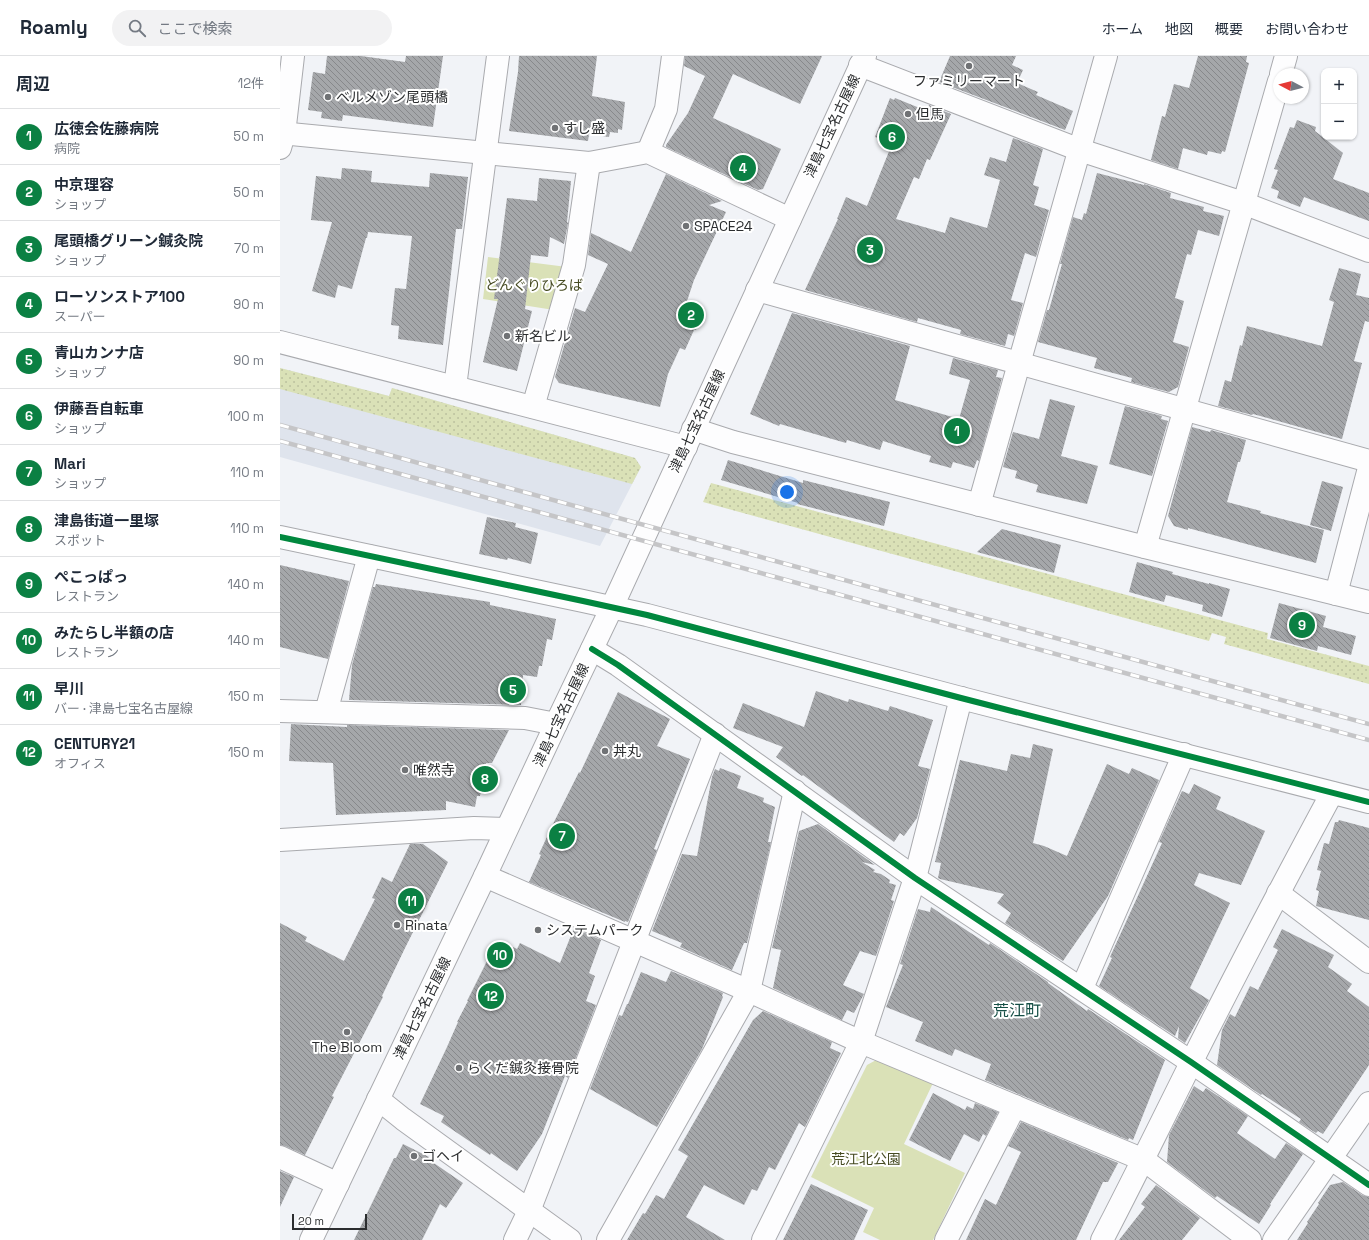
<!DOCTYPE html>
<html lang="ja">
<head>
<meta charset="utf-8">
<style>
  :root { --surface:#fff; --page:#f2f2f3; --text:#1f2937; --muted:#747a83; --line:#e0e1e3; --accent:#0b8043 }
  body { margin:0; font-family:"Space Grotesk","Noto Sans JP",sans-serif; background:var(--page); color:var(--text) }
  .controls { position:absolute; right:12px; top:12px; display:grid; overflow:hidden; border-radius:8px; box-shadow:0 1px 3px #0004 }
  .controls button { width:36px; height:36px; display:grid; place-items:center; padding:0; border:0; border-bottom:1px solid var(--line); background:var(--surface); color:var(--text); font:20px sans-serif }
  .compass { position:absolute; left:993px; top:12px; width:36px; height:36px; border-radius:50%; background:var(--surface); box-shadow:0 1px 3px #0004; rotate:277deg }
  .scale { position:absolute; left:12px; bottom:10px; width:75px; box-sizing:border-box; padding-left:4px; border:2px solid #2b2d2f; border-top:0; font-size:11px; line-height:14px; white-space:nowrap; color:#2b2d2f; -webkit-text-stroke:3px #fff; paint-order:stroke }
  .you { position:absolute; left:507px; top:436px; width:14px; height:14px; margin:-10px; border:3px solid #fff; border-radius:50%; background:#1a73e8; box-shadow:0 0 0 6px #1a73e833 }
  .badge { display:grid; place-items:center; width:26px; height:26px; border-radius:50%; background:var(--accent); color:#fff; font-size:13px; font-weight:700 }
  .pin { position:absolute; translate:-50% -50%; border:2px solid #fff; box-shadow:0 1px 4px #0006 }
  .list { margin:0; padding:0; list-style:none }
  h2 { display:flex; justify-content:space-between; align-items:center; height:52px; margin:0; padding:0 16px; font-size:17px }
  h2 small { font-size:13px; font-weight:400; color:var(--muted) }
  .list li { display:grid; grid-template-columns:26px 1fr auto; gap:12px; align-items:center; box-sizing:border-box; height:56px; padding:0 16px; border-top:1px solid var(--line) }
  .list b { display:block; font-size:15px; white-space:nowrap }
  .list p { margin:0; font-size:13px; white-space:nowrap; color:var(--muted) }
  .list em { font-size:13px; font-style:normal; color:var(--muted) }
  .icon { flex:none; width:22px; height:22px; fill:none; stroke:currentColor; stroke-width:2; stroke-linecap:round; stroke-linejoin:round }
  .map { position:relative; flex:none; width:1089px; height:1184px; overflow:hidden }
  header { display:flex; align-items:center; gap:24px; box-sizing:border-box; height:56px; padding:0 20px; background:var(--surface); border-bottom:1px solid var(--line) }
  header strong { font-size:19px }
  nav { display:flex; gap:22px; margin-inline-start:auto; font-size:14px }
  .search { width:280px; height:36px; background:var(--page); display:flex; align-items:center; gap:10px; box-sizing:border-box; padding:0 14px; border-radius:22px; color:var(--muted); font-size:15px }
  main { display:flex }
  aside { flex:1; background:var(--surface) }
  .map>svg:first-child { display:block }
  .built { fill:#dfe4ed }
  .grass { fill:url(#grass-dots) }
  .green { fill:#dae1b7 }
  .building { fill:url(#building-back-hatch) }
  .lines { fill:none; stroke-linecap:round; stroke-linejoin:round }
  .street-casing { stroke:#a9aaae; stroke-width:24 }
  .secondary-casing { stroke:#a9aaae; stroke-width:24 }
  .street { stroke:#fdfdfe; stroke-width:22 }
  .secondary { stroke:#fdfdfe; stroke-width:22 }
  .rail-casing { stroke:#c5c5c7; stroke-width:4.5 }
  .rail { stroke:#fff; stroke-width:3; stroke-dasharray:9; stroke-linecap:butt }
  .cycleway-casing { stroke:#fff; stroke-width:8 }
  .cycleway { stroke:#00873e; stroke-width:6 }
  .poi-dot { fill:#707275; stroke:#fff; stroke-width:1.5 }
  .labels { text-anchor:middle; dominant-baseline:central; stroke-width:4; stroke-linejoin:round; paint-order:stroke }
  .poi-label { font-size:14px; fill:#2b2d2f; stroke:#fff; text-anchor:start }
  .street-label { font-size:14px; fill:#2b2d2f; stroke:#fff }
  .park-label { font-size:14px; fill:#464b22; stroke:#fff }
  .quarter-label { font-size:16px; fill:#164f46; stroke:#fff }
</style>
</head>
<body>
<header>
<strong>Roamly</strong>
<div class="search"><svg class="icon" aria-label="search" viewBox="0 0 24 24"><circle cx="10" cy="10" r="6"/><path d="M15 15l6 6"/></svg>ここで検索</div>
<nav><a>ホーム</a><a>地図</a><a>概要</a><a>お問い合わせ</a></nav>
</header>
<main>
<aside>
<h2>周辺<small>12件</small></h2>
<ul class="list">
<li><span class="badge">1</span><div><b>広徳会佐藤病院</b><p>病院</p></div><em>50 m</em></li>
<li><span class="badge">2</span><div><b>中京理容</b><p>ショップ</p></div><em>50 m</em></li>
<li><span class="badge">3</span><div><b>尾頭橋グリーン鍼灸院</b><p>ショップ</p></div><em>70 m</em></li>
<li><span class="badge">4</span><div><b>ローソンストア100</b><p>スーパー</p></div><em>90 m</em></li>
<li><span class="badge">5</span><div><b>青山カンナ店</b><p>ショップ</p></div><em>90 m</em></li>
<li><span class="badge">6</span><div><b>伊藤吾自転車</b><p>ショップ</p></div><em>100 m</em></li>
<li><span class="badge">7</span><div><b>Mari</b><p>ショップ</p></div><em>110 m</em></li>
<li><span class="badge">8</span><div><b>津島街道一里塚</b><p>スポット</p></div><em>110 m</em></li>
<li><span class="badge">9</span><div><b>ぺこっぱっ</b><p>レストラン</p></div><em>140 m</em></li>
<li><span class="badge">10</span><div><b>みたらし半額の店</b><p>レストラン</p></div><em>140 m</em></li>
<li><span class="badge">11</span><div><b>早川</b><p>バー · 津島七宝名古屋線</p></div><em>150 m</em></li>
<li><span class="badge">12</span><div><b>CENTURY21</b><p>オフィス</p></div><em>150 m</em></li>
</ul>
</aside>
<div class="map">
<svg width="1089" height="1184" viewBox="0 0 1089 1184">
  <defs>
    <pattern id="grass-dots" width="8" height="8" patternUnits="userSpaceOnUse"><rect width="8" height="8" fill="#dae1b7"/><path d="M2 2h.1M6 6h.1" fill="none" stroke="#bbc19e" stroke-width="1.8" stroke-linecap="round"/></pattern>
    <pattern id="building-back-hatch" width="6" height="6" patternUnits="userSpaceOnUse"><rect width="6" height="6" fill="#a5a7aa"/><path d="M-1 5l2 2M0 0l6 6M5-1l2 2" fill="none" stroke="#87888b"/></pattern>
  </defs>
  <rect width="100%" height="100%" fill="#f1f3f7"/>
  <polygon class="built" points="0,312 109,340 112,332 355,402 361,411 320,490 0,401"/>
  <g class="grass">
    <polygon points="0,312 109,340 112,332 355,402 361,411 352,428 0,333"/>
    <polygon points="431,427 988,577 987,583 1089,610 1089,628 944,588 946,581 932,577 929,585 423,446"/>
  </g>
  <g class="green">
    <polygon points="208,201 287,211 274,254 203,243"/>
    <polygon points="598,1003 653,1027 624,1088 685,1117 653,1184 600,1184 583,1176 594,1152 531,1121 587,1009"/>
  </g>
  <g class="building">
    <polygon points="47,0 81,0 125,6 126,0 163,0 153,71 63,59 62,65 41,62 42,56 28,54 33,16 45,18"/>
    <polygon points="239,0 317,0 312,40 345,46 342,74 338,73 338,77 330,76 329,81 309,78 308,85 229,75 238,16"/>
    <polygon points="405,0 542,0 520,48 453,18 433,62 501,93 483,133 478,134 386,91 386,89 408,57 425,20 404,10"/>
    <polygon points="670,0 736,0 732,9 743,14 737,27 758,36 756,39 793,55 785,74 659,26"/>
    <polygon points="918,0 967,0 966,6 969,7 945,96 942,95 941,98 928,95 927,99 903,92 898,113 871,104 882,60 885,61 894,28 909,32"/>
    <polygon points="610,42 614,44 615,42 647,55 649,49 671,58 650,104 647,103 639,123 634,121 616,163 665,177 670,161 707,172 720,124 704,119 710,101 726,106 733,82 763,93 753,129 759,131 754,149 769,154 756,201 745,197 731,244 743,247 734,280 728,278 725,290 680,278 681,274 638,262 637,266 525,234 558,163 557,163 566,141 587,150 612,88 595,81"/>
    <polygon points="1017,64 1036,71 1035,75 1063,97 1053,123 1089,137 1089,165 1024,141 1020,151 997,142 999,135 991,132 998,114 994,113 1010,71 1014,72"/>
    <polygon points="62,112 92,115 91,126 149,131 150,117 188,121 182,173 176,173 163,289 118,283 119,270 111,269 115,232 126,233 132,180 88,176 87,182 86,182 72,233 58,229 55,242 32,235 52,166 31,164 36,120 61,123"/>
    <polygon points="817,117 864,129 864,128 891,137 890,142 924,151 923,155 944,160 939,180 918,174 911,199 907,198 895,242 904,245 893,286 909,291 898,331 889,336 851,326 852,322 814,312 817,302 758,286 767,254 769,254 782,208 780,208 793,161 802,164 804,157 806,158"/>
    <polygon points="386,118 442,145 429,149 446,156 414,224 407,245 425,253 416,274 414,274 405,294 400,292 388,318 380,351 279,327 275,321 295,252 305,256 328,208 308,199 311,177 351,196"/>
    <polygon points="259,122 291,125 287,166 288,167 284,188 270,181 268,201 251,199 245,253 252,255 237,315 203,306 218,243 214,243 227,142 257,145"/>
    <polygon points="1059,212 1081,218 1076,239 1089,242 1089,266 1085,265 1074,305 1082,307 1062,383 973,358 972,359 938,350 945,324 951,326 960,289 962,290 967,270 1042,290 1054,246 1049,244"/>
    <polygon points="512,257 630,290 615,344 679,363 690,324 669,318 673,302 718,314 716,321 722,322 699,405 697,404 694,412 673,406 671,412 649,406 651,400 603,385 600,394 567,384 566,387 500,368 499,370 470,358"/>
    <polygon points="770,343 795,350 781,400 818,410 807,448 756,436 758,429 735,422 737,415 723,411 733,376 759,383"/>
    <polygon points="845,350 882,360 881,363 888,365 872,420 829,408"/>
    <polygon points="912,371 930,376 931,374 966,384 960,406 958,406 947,446 981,455 980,457 1044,474 1036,507 908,472 908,474 894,470 888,460"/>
    <polygon points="448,404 523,427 523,424 610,446 604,470 517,448 518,447 441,424"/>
    <polygon points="1042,425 1063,431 1051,475 1030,469"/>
    <polygon points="207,461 236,467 235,471 258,477 251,508 228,502 227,504 199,498"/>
    <polygon points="722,473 781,489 774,517 697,496"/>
    <polygon points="857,506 893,516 892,518 929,528 929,527 950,533 942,561 922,555 923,549 886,539 884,546 849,536"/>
    <polygon points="0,509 69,525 48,603 0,591"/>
    <polygon points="96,528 210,546 210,549 276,563 272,584 267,583 262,610 259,610 257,621 243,619 241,649 69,644 72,609 93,531 95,531"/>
    <polygon points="999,547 1046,560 1043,571 1076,580 1071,599 1038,590 1037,595 990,582"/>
    <polygon points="536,635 568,646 569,643 608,655 610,650 653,664 638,710 650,713 637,762 624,780 620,777 614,786 523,719 522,720 496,701 503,691 453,672 463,647 524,671"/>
    <polygon points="338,636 390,663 377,690 410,703 374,793 377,794 348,866 345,865 345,866 249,826 261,799 259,798 274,766 299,716 300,717"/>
    <polygon points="11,668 67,671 67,669 229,674 212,707 206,707 200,740 197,740 195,751 166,745 166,754 56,759 53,707 9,705"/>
    <polygon points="753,688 773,693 753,787 764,790 787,800 827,708 849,718 852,712 879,724 828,840 783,905 725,867 731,857 717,847 724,838 660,823 658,822 661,807 655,806 680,704 727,715 731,698 750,702"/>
    <polygon points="440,712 461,720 457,732 484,742 483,746 495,751 488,786 491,786 467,887 464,887 452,914 400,891 402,887 372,875 402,798 417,800 432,721 435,713 439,715"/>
    <polygon points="914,728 941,741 936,753 985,775 961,829 919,817 914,829 950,847 910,932 929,944 905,987 898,982 899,970 895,980 819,930 832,902 830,901 882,787 879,786 902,735 909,738"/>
    <polygon points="1059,764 1089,772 1089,864 1036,850 1039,835 1036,834 1041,815 1037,814 1044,787 1049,788 1055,766 1058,766"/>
    <polygon points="538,768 595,809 582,806 595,814 593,816 601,818 610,824 609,827 616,829 611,844 614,845 596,900 580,895 563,929 584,938 574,957 567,954 562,964 493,932 501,894 492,892 519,775"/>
    <polygon points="130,788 143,788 168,806 125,892 102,940 103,941 52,1040 54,1041 25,1099 5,1090 0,1089 0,867 27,881 25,885 64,905 95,843 92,842 102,821 112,826"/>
    <polygon points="651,851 709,889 710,887 768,926 768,927 807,955 808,953 885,1004 853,1084 849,1082 848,1084 705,1024 711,1008 675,993 672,1000 635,985 643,966 606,951 623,909 620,908 638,853 650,856"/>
    <polygon points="294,872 321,884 309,917 315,920 306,945 316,949 288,1022 285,1020 262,1078 237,1115 211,1097 210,1099 161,1066 164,1060 140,1048 167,991 178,966 177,966 188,945 187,945 215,889 230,897 233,891 237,893 240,887 280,907"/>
    <polygon points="1002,873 1054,899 1048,911 1072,928 1067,935 1089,951 1089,1009 1043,1078 1038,1075 1036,1077 1019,1066 1021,1063 982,1038 981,1039 937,1009 942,974 950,958 955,961 970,930 978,934 998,894 993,891"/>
    <polygon points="391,915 443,937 442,940 443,941 422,993 377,1071 310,1033 339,959 342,960 347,948 348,948 361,916 386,926"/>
    <polygon points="483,955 552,986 550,992 561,997 525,1071 519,1067 495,1114 489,1111 477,1135 472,1133 464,1149 424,1129 406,1161 445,1184 347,1184 363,1157 365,1158 376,1139 384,1143 408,1100 398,1094 473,964"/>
    <polygon points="914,1030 923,1036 926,1032 968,1060 957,1077 995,1103 1006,1087 1023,1098 990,1148 991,1149 979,1168 937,1140 935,1142 887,1106 889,1079"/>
    <polygon points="653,1037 685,1054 687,1050 693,1053 695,1047 718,1056 706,1080 703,1078 699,1086 684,1078 670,1105 629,1084"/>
    <polygon points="741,1066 838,1107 828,1126 823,1126 796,1184 686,1184 705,1143 716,1149 741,1096 728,1090"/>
    <polygon points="123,1088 149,1101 148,1103 183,1127 166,1152 160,1148 142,1184 74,1184 114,1102 116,1102"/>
    <polygon points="0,1115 14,1121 0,1151"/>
    <polygon points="1063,1126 1082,1139 1089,1141 1089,1184 1017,1184 1028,1167 1027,1166 1039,1148 1038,1147 1050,1129"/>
    <polygon points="531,1128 588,1154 574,1184 503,1184"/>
    <polygon points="876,1129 920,1162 902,1184 839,1184 865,1151 861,1148"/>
  </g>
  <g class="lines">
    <g class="street-casing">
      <g id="street">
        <polyline points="580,9 800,94 963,147 1089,195"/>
        <polyline points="1001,18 1006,0"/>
        <polyline points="0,77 309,107 368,96 510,163"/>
        <polyline points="0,92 4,78 13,0"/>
        <polyline points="368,96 386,53 393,0"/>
        <polyline points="477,234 1089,405"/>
        <polyline points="175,331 218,0"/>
        <polyline points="253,351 294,209 309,107"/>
        <polyline points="699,449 826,0"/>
        <polyline points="865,491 999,25"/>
        <polyline points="1056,538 1089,412"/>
        <polyline points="312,593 338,609 635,822 911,1006 1089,1129"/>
        <polyline points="0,655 245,662 276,668"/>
        <polyline points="46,656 89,500"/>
        <polyline points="0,784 194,772 226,773"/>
        <polyline points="205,820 469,935 581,986 864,1104 970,1184"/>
        <polyline points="998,837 1089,906"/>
        <polyline points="802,932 904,698"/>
        <polyline points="98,1043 123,1063 290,1184"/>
        <polyline points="0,1101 58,1128"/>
        <polyline points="235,1184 249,1155 435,678"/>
        <polyline points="328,1184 469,935 515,735"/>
        <polyline points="483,1184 581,986 635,822 681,642"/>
        <polyline points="666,1184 735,1050"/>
        <path d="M822,1184C853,1125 882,1065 912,1005C957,915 1004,826 1052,737"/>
        <polyline points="994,1184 1089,1047"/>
      </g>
    </g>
    <g class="secondary-casing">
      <g id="secondary">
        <polyline points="0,286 406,391"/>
        <polyline points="413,373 453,386 865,491 1089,546"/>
        <polyline points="0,481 303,545 367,559 681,642 1089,746"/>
        <polyline points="31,1184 205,820 276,668 332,551 585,0"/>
      </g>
    </g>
    <use href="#street" class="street"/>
    <use href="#secondary" class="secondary"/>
    <g class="rail-casing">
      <g id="rail">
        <polyline points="0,369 1089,668"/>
        <polyline points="0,385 1089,684"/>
      </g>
    </g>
    <use href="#rail" class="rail"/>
    <g class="cycleway-casing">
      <g id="cycleway">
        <polyline points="0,481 303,545 367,559 681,642 1089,746"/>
        <polyline points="312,593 338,609 635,822 911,1006 1089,1129"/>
      </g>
    </g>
    <use href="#cycleway" class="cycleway"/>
  </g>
  <g class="poi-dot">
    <circle cx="689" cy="10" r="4"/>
    <circle cx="48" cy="41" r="4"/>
    <circle cx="628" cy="58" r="4"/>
    <circle cx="275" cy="72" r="4"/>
    <circle cx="406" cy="170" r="4"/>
    <circle cx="227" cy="280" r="4"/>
    <circle cx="325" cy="695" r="4"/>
    <circle cx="125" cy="714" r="4"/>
    <circle cx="117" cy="869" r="4"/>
    <circle cx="258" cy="874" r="4"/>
    <circle cx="67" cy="976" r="4"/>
    <circle cx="179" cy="1012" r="4"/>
    <circle cx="134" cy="1100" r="4"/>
  </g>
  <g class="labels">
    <g class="poi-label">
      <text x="689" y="25" text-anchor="middle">ファミリーマート</text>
      <text x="56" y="41">ベルメゾン尾頭橋</text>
      <text x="636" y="58">但馬</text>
      <text x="283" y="72">すし盛</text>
      <text x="414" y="170">SPACE24</text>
      <text x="235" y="280">新名ビル</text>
      <text x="333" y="695">丼丸</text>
      <text x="133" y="714">唯然寺</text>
      <text x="125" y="869">Rinata</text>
      <text x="266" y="874">システムパーク</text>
      <text x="67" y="991" text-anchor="middle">The Bloom</text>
      <text x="187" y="1012">らくだ鍼灸接骨院</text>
      <text x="142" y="1100">ゴヘイ</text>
    </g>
    <g class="street-label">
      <text transform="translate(552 70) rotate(-65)">津島七宝名古屋線</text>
      <text transform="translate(417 365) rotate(-65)">津島七宝名古屋線</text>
      <text transform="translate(281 659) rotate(-65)">津島七宝名古屋線</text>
      <text transform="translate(142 952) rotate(-64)">津島七宝名古屋線</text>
    </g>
    <g class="park-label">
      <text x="254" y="229">どんぐりひろば</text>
      <text x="586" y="1103">荒江北公園</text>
    </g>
    <g class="quarter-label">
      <text x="737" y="954">荒江町</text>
    </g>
  </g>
</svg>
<div class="controls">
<button>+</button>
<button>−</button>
</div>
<svg class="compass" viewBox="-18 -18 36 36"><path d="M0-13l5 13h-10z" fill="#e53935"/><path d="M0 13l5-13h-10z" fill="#747a83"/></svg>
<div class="scale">20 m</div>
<div class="you"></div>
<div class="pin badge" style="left:677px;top:375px">1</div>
<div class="pin badge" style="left:411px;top:259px">2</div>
<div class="pin badge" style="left:590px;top:194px">3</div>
<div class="pin badge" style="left:463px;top:112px">4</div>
<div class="pin badge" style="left:233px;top:634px">5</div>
<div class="pin badge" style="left:612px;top:81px">6</div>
<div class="pin badge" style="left:282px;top:780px">7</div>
<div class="pin badge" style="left:205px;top:723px">8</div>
<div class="pin badge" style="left:1022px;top:569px">9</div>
<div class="pin badge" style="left:220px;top:899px">10</div>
<div class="pin badge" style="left:131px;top:845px">11</div>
<div class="pin badge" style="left:211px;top:940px">12</div>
</div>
</main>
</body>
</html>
